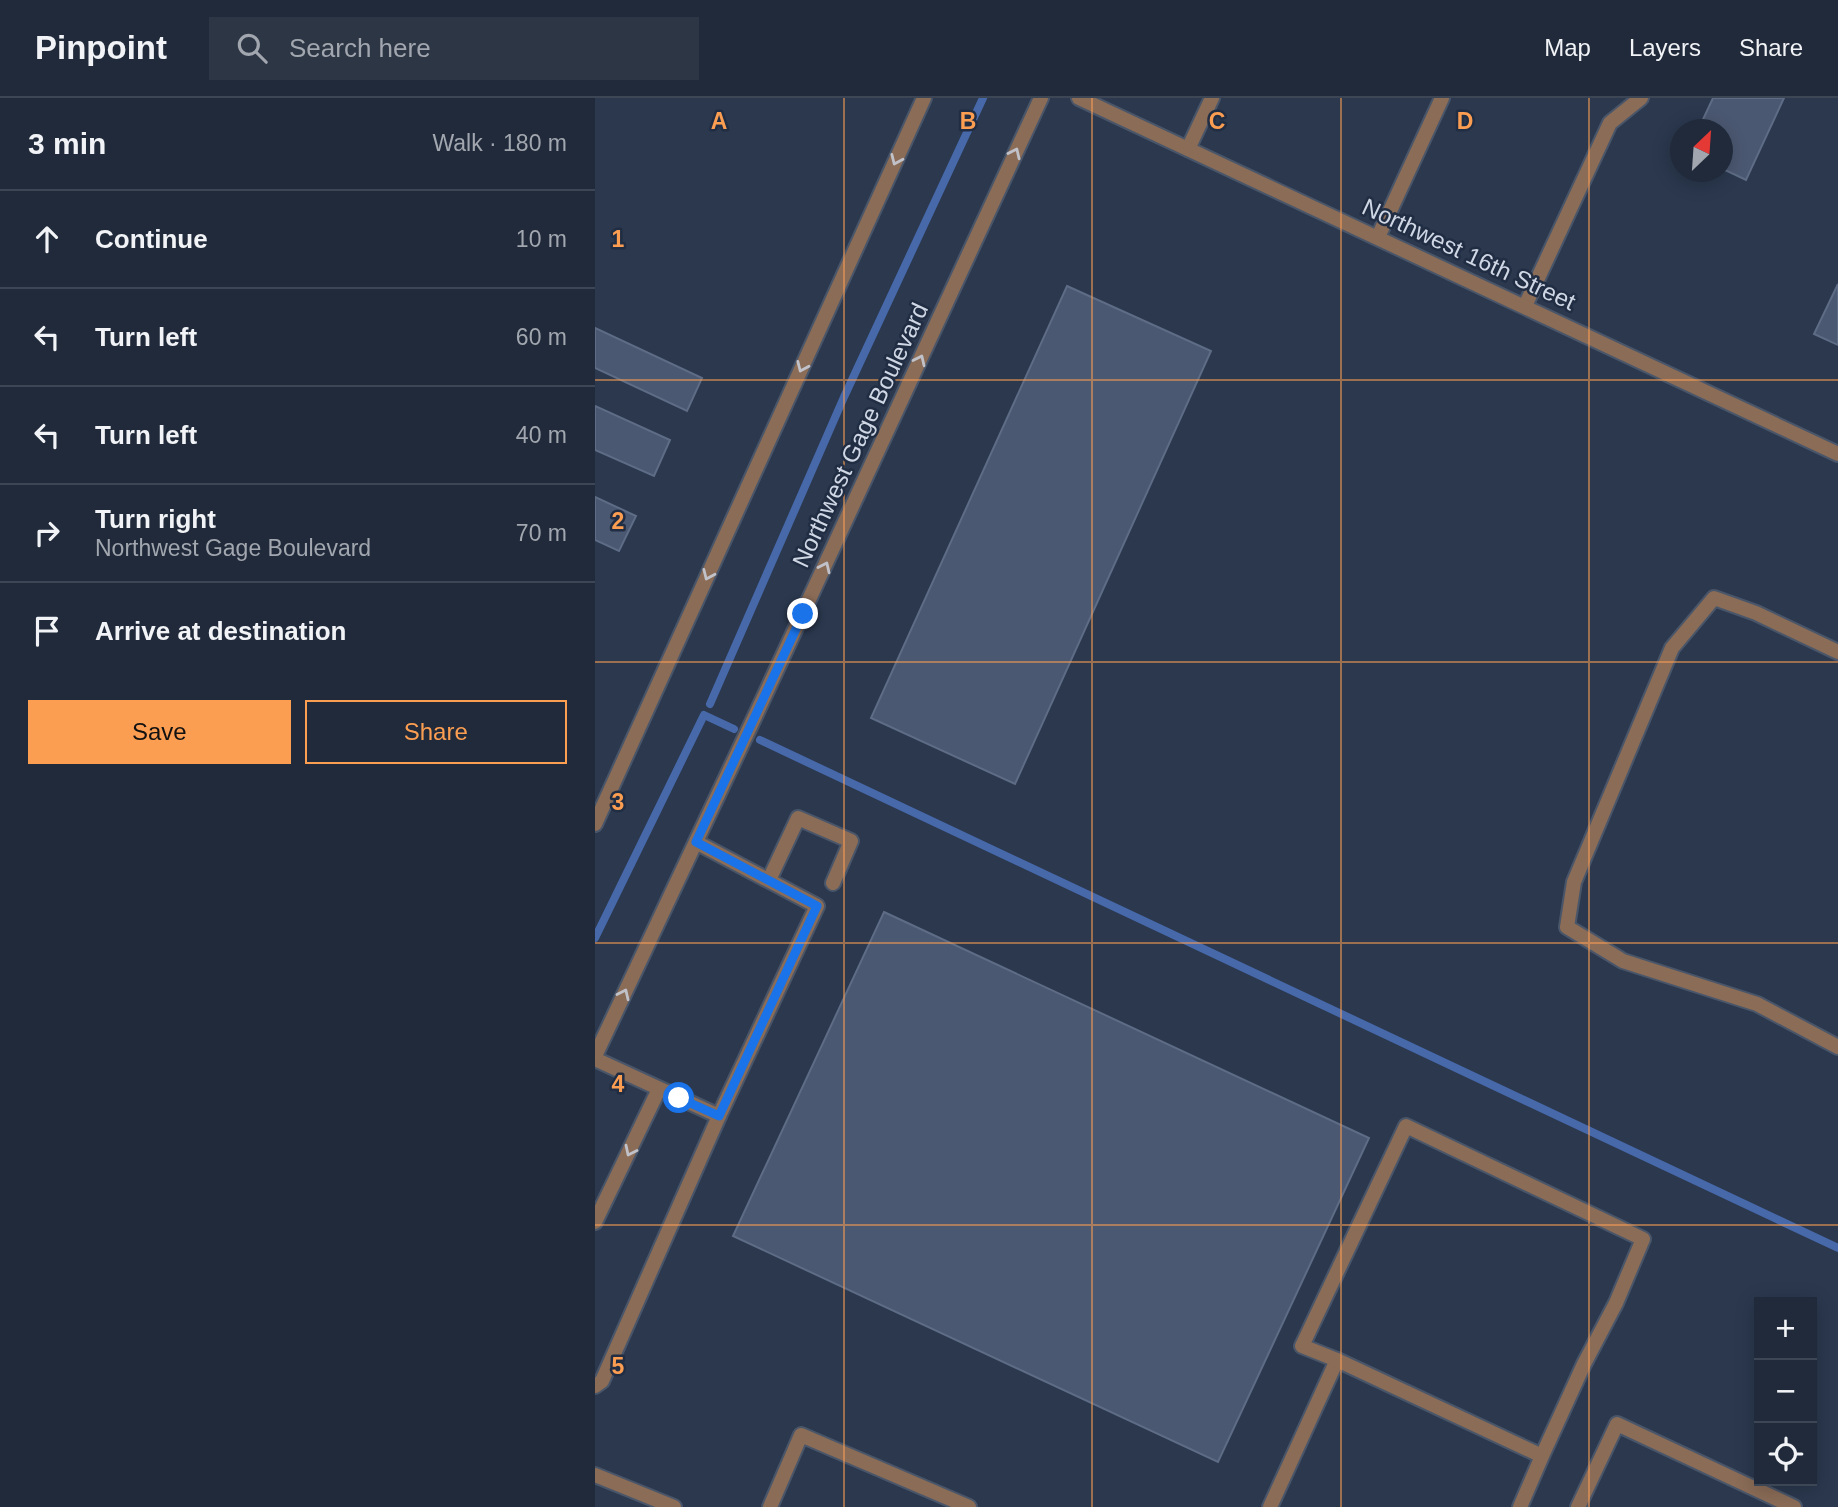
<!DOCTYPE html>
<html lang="en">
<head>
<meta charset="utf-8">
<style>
  :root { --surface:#202a3a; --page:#2d3645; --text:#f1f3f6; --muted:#a2a7af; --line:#3d4654; --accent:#fc9e52 }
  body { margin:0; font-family:Helvetica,sans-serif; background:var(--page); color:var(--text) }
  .controls { position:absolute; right:21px; bottom:21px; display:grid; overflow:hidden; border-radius:0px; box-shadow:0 4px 18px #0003 }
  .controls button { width:63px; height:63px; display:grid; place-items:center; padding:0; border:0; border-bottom:2px solid var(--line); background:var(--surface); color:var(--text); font:35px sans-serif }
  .compass { position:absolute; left:1075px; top:21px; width:63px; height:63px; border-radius:50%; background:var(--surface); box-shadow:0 4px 18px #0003; rotate:25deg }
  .stop { position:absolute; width:21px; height:21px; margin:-16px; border:5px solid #1a73e8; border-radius:50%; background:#fff }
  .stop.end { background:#1a73e8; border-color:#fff; box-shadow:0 2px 7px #0008 }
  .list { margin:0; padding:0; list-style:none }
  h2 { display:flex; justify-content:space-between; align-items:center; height:91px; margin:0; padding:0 28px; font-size:30px }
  h2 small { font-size:23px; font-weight:400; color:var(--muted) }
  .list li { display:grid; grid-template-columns:46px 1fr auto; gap:21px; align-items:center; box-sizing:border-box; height:98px; padding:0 28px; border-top:2px solid var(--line) }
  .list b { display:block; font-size:26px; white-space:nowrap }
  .list p { margin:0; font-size:23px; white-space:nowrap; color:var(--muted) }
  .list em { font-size:23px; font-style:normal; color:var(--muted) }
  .actions { display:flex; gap:14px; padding:21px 28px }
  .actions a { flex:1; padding:16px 0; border:2px solid var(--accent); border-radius:0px; text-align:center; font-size:24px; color:var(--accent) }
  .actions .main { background:var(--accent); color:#111 }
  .icon { flex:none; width:38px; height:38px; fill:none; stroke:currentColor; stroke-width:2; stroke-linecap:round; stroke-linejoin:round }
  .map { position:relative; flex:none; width:1243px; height:1409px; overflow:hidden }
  header { display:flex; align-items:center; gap:42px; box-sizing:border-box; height:98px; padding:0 35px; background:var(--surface); border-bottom:2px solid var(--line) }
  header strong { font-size:33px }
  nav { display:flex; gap:38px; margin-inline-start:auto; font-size:24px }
  .search { width:490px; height:63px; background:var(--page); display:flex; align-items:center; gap:18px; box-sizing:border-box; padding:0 24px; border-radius:0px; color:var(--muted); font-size:26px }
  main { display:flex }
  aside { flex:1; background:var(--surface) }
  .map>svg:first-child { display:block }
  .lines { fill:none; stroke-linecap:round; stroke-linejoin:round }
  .stream { stroke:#4769aa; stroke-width:8 }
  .building { fill:#4b5871; stroke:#5e6c85; stroke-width:2 }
  .service-casing { stroke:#495569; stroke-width:18 }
  .minor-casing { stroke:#495569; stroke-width:18 }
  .service { stroke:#8a6c57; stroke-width:14 }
  .minor { stroke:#8a6c57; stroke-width:14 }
  .oneway { stroke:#c1c2c9 }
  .route { stroke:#1a73e8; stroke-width:9 }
  .grid { fill:none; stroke:#fc9e52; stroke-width:2; stroke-opacity:0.55 }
  .labels { text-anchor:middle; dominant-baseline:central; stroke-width:5; stroke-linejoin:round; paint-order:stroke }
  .street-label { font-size:24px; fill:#cfd7e5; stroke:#212d43 }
  .grid-label { font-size:23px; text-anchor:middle; font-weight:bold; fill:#fc9e52; stroke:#212d43; stroke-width:5; stroke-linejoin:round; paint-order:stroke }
</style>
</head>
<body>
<header>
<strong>Pinpoint</strong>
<div class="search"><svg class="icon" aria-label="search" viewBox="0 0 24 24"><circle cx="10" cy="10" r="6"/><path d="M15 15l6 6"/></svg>Search here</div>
<nav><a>Map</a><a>Layers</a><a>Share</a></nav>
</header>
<main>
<aside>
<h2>3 min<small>Walk · 180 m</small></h2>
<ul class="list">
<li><svg class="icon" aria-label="ahead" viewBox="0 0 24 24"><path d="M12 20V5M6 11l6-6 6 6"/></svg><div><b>Continue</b></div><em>10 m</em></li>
<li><svg class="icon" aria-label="left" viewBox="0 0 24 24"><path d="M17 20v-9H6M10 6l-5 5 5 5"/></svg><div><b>Turn left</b></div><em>60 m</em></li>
<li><svg class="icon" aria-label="left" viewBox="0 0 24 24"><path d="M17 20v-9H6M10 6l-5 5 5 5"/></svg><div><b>Turn left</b></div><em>40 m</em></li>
<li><svg class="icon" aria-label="right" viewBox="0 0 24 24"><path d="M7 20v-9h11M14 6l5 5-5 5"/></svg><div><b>Turn right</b><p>Northwest Gage Boulevard</p></div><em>70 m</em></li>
<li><svg class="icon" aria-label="arrive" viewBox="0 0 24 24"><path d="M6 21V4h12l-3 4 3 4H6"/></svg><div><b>Arrive at destination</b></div></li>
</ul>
<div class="actions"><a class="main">Save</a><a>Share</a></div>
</aside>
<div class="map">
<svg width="1243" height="1409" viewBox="0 0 1243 1409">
  <rect width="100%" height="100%" fill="#2b384e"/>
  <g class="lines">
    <g class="stream">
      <polyline points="115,606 249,299 388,0"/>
      <polyline points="165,642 1243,1150"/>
      <polyline points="0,840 109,617 139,631"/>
    </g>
  </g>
  <g class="building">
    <polygon points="1118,0 1189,0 1151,82 1128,71 1128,32 1103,32"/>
    <polygon points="1243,186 1243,247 1219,236"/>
    <polygon points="472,188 616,253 420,686 276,620"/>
    <polygon points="0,230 107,280 92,313 0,270"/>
    <polygon points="0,308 75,342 59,378 0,352"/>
    <polygon points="0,399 41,418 24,453 0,442"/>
    <polygon points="289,814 774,1040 623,1364 138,1138"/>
  </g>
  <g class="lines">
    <g class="service-casing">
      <g id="service">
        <polyline points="593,51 617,0"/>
        <polyline points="783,139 847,0"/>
        <polyline points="930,208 1015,25 1046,0"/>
        <polyline points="1243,554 1161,515 1119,500 1077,550 979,784 972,829 1028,863 1162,906 1243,949"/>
        <polyline points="101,744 222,808 124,1018"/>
        <polyline points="174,782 203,720 256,743 238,785"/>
        <polyline points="0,961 124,1018 7,1283 0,1288"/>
        <polyline points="0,1124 64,991"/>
        <polyline points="175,1409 206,1337 374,1409"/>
        <polyline points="675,1409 742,1262"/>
        <polyline points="925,1409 947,1358 989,1266 1021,1205 1048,1141 811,1028 707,1248 742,1262 947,1358"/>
        <polyline points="983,1409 1022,1326 1199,1409"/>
      </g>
    </g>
    <g class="minor-casing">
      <g id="minor">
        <polyline points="484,0 1243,356"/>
        <polyline points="0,726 329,0"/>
        <polyline points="0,958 162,614 446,0"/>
        <polyline points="0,1377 79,1409"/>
      </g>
    </g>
    <use href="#service" class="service"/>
    <use href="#minor" class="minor"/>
  </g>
  <defs><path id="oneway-chevron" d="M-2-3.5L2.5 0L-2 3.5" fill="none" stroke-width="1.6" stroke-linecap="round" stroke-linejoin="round" transform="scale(1.75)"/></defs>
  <g class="oneway">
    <use href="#oneway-chevron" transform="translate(420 55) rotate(-65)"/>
    <use href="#oneway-chevron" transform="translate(301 62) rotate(114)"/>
    <use href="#oneway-chevron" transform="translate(325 262) rotate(-65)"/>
    <use href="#oneway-chevron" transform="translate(207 269) rotate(114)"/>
    <use href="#oneway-chevron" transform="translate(230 469) rotate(-65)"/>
    <use href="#oneway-chevron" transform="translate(113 477) rotate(114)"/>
    <use href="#oneway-chevron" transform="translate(29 896) rotate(-65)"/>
    <use href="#oneway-chevron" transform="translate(35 1053) rotate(116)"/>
  </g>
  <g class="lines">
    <polyline class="route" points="84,1000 124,1018 222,808 101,744 208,516"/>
  </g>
  <path class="grid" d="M249,0V1409M497,0V1409M746,0V1409M994,0V1409M0,282H1243M0,564H1243M0,845H1243M0,1127H1243"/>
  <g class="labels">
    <g class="street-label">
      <text transform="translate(874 156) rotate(25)">Northwest 16th Street</text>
      <text transform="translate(265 337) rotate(-65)">Northwest Gage Boulevard</text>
    </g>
  </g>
  <g class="grid-label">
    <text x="124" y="31">A</text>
    <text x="373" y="31">B</text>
    <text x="622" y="31">C</text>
    <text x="870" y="31">D</text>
    <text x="23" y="149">1</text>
    <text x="23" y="431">2</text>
    <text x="23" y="712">3</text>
    <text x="23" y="994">4</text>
    <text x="23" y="1276">5</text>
  </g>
</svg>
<div class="controls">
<button>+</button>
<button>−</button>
<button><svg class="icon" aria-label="locate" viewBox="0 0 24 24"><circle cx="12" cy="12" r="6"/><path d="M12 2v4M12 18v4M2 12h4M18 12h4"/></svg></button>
</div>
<svg class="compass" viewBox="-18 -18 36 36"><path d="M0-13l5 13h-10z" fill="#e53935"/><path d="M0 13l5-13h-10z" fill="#a2a7af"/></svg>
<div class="stop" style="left:84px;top:1000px"></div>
<div class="stop end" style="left:208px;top:516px"></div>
</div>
</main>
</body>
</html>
